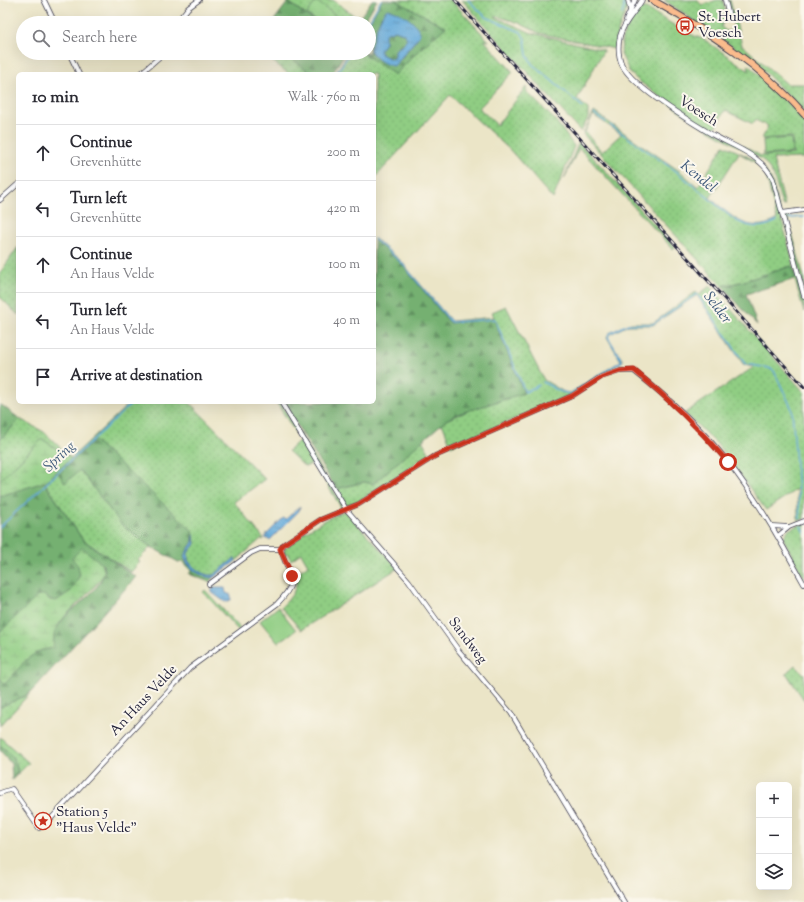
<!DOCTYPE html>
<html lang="en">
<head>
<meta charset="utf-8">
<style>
  :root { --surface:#fff; --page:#f2f2f3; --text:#2b2b33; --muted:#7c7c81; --line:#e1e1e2 }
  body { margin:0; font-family:"Sorts Mill Goudy",serif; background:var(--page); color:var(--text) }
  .controls { position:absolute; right:12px; bottom:12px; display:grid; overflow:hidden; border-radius:6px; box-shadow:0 4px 16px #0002 }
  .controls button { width:36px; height:36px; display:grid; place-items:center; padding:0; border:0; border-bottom:1px solid var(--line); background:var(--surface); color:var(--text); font:20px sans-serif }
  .stop { position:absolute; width:12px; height:12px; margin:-9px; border:3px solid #c8321e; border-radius:50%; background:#fff }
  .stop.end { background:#c8321e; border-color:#fff; box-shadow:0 1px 4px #0008 }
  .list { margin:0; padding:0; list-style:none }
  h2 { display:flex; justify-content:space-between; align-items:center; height:52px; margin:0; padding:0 16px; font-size:17px }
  h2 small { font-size:13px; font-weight:400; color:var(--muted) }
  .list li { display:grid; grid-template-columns:26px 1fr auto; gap:12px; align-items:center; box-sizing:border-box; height:56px; padding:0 16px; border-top:1px solid var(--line) }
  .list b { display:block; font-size:15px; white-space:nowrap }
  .list p { margin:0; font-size:13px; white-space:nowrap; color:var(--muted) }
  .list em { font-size:13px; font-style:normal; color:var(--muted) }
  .icon { flex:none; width:22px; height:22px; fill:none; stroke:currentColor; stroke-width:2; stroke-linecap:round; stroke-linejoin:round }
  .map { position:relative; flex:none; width:804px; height:902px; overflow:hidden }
  .search { position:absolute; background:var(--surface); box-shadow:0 4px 16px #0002; left:16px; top:16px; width:360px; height:44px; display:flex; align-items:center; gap:10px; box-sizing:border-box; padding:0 14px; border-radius:22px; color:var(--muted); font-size:15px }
  .panel { position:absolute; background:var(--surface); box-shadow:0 4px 16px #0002; left:16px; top:72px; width:360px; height:332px; border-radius:6px }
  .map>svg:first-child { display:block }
  .green { fill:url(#green-dots); stroke:#59785f; fill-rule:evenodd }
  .forest { fill:url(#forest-firs); stroke:#4b6956; fill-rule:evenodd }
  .wetland { fill:url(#wetland-marsh); stroke:#59785f }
  .pitch { fill:#90cd83; stroke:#59785f }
  .water { fill:url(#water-ripples); stroke:#42668a; fill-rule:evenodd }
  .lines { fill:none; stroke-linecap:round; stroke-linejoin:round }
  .stream { stroke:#63a9d9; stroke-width:1.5 }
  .minor-casing { stroke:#403f50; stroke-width:5.5 }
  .primary-casing { stroke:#403f50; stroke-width:8 }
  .minor { stroke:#fff; stroke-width:4 }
  .primary { stroke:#fabb8c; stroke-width:6 }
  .rail-casing { stroke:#22223b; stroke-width:3 }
  .rail { stroke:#fbf7ec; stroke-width:1.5; stroke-dasharray:4.5; stroke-linecap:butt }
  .route { stroke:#c8321e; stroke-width:5 }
  .labels { text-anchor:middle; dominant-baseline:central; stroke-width:4; stroke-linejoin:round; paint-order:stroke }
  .poi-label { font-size:14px; fill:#22223b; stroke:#fbf7ec; text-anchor:start }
  .street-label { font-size:14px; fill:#22223b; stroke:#fbf7ec }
  .water-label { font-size:15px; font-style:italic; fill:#3c587a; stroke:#fbf7ec }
</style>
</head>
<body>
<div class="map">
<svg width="804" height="902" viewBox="0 0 804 902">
  <defs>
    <pattern id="green-dots" width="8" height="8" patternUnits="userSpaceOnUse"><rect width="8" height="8" fill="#90cd83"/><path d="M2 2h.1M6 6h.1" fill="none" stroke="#7cb072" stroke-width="1.8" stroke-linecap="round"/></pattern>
    <pattern id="forest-firs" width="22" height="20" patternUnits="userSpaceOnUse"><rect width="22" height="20" fill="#74b071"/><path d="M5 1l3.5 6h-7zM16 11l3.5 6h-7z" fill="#5f8f5e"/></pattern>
    <pattern id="wetland-marsh" width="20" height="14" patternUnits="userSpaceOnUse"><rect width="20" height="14" fill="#90cd83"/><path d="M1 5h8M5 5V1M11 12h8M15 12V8" fill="none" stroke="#7cb072"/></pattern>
    <pattern id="water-ripples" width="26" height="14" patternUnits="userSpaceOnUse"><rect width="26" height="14" fill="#63a9d9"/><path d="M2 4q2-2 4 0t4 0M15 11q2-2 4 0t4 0" fill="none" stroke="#5189b1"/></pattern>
  </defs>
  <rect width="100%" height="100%" fill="#fbf7ec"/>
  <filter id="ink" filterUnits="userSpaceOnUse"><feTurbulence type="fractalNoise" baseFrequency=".025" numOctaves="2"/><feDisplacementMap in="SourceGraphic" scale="8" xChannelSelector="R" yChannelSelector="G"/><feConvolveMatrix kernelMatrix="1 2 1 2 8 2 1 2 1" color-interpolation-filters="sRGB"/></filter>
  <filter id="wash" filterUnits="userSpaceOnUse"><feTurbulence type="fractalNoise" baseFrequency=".012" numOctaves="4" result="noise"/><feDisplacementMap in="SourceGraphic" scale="16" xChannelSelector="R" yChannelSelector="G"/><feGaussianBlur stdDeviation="0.9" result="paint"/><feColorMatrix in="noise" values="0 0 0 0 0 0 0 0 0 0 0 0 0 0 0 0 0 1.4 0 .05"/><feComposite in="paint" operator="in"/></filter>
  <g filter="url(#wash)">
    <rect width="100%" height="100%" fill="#ebe5c7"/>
    <g class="green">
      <polygon points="286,0 333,0 359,19 356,23 317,23"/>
      <polygon points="395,0 451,0 489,41 484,40 513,72 479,108 497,125 526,87 527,92 556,121 574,146 553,199 510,150 450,95 374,179 374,74 335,74 348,53 363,53 395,74 420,49 445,27"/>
      <polygon points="462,0 626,0 627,9 618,31 615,49 539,33 519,23 497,16 495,17 532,33 604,50 577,99 588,109 588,118 581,132"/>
      <polygon points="664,0 697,0 702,5 717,0 723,0 726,15 721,27 726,31 731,31 734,22 728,0 730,0 742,45 787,84 804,84 804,112 765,72 746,56"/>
      <path d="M640,8H646L685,32L705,40L749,71L748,65L771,85L804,119V158L773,159L785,206L782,205L774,177L771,171L763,160L695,122L640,82L630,73L621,54L622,38L627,28ZM725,110L753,124L755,120L768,126L762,139L792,137L793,154L761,156L714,130Z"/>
      <polygon points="262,53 285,53 308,71 306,74 289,74"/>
      <path d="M594,112L681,172L698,187L724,145L759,162L771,179L804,304V312L791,266L741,282L722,286L583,134ZM593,115L621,134L602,152L585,132ZM739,153L763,167L765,171L777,220C747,235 732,216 710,198Z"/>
      <polygon points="579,142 675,247 673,249 579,148 564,179"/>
      <polygon points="787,214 804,278 804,288 784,216"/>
      <polygon points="374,238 401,261 451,321 494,317 492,312 506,306 544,380 564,392 570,393 621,361 607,337 609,333 631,323 653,323 696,292 699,294 710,286 804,392 804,519 798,521 797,489 766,510 717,444 685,413 754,367 744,365 741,361 697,295 653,325 628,325 610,334 608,337 623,361 572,394 451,446 442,423 446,420 480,406 510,398 494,319 450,323 400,262 374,240"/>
      <polygon points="18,247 18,315 0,297 0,273"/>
      <path d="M131,402H189L265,479L234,502L264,539L262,540V538L236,561L235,558L214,575C204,577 193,568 188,560V553L195,544L193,531L80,470L121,524L151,547L138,560L140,562L131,572L83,540L45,483L71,458L42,439L0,480V440L20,419L44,432L71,458Z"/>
      <polygon points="276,402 280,402 343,506 342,509 314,463 305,467 288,451 300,440"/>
      <polygon points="422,440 431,456 391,480 356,503 346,505 336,489 364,482 373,484"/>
      <path d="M345,511L398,568L301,630L281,607C292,597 298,588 297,573L308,565L301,553L291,560L287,553L284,555V550C289,539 333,515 345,511Z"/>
      <polygon points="804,523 804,579 783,538 788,530"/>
      <polygon points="205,590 240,628 238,630 203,592"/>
      <polygon points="795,665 804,674 804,700 786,673"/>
      <polygon points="32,691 0,726 0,707 25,696"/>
      <path d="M0,737L29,763L18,774C17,762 11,752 0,746Z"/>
    </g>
    <g class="forest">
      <polygon points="372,0 377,0 363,23 356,23"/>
      <path d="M382,0H395L446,27L420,49L395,75L363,53H369V23ZM381,16L420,32L419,36L400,60L386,64L371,53V47Z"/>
      <polygon points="288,2 317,23 280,23 275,19"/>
      <polygon points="395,30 403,33 407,38 403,45 395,50 395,57 391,59 381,54 380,50 385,43 385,34"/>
      <polygon points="285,53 345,53 332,74 306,74 308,71"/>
      <polygon points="374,240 400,262 450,323 494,319 524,393 458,414 446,420 373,484 364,482 336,489 283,402 374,402"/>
      <polygon points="792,266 795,279 746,294 757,325 722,286 741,282"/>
      <polygon points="0,404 20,419 0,440"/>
      <polygon points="94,440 193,531 193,542 187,551 185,562 192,569 213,578 209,582 189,574 191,571 182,561 180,563 151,547 121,524 80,470 65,483 59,474"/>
      <path d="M44,482L83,540L136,577L32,691L25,696L0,707V678L5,683L27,659L39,651L53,648C54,642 53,635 56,630C67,607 99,596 105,570L103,565L94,558L78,566C84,581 70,595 56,601L50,600L44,595L0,632V496Z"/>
      <path d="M0,746C12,753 16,761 18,774L12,780L11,764L0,750Z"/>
    </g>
    <g class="wetland">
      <polygon points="42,439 71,458 45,483 44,482 0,496 0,480"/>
      <path d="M82,548C90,555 106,563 104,574C91,595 66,610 56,629C53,635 54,642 53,648L39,651L27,659L5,684L0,678V632L39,595H44L50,600L56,601L71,591L80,575L78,566L72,558Z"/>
    </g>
    <g class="pitch">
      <polygon points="316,1 346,23 319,23 307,14"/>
      <polygon points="791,138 792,153 764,155 763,140"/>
      <polygon points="278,607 296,630 278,643 260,621"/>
    </g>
    <g class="water">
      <path d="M388,9C399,11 415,21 420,32L419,36L394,66C386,66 374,58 370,50C372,42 380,12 388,9ZM395,30L403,33L407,38L403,45L395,50V57L391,59L381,54L380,50L385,43V34Z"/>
      <polygon points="300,506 299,511 270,540 265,538 266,535 283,518 286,519"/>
      <path d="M194,534L195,544L188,553V560C193,568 204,577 214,575L235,558L236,561L213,578C201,577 187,568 184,556L193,542Z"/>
      <polygon points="213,588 225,588 226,593 231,595 231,600 225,602 211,592"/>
    </g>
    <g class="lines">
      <g class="stream">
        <polyline points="468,0 486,17 521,32 525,39 527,55 532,64 583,107"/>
        <polyline points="622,14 624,7 623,0"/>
        <polyline points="368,23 381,0"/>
        <polyline points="336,74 350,53"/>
        <polyline points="594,114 606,122"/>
        <path d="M610,125L676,171L735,220C752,228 760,229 777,221"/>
        <polyline points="789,218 804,217"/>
        <polyline points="374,239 401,262 451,322 495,319 525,392 539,385"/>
        <polyline points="543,382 559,391 570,394 622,361 608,337 609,334 628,324 653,324 697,294 745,364 769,368 774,371 792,409 800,519"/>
        <polyline points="801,526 804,533"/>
        <polyline points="0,527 133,402"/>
      </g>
    </g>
  </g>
  <g filter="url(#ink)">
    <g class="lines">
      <g class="minor-casing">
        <g id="minor">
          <polyline points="44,0 55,23"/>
          <polyline points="628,0 630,9"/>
          <path d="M642,0C635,13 624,21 620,36C618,45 618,56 622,65C633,87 691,122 713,135C735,147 761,155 773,179L804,296"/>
          <polyline points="725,0 729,17"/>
          <polyline points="626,20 635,0"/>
          <polyline points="176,23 188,8 199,0"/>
          <polyline points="69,53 79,74"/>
          <polyline points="140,74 164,53"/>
          <polyline points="0,200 18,184"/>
          <polyline points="782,213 804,210"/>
          <polyline points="281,402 346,509 409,581 459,651 511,713 624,902"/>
          <polyline points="772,526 788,527"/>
          <polyline points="778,536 789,527 804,521"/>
          <polyline points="209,584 251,553 260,549 281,549"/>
          <path d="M0,793L12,789L39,828L46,824L190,668L277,604C302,578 288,577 281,549L284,544L320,520L359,504L435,456L572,396L601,377L620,371H634C666,396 703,430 728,462C758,500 781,542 804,584"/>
        </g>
      </g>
      <g class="primary-casing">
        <path id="primary" d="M652,0C708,31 762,66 804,114"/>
      </g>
      <use href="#minor" class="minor"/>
      <use href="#primary" class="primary"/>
      <g class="rail-casing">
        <polyline id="rail" points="455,0 804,387"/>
      </g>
      <use href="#rail" class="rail"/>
    </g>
  </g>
  <g class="lines" filter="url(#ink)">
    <path class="route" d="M292,576L280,549L284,544L320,520L359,504L435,456L572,396L602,377L620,371L634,370C668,398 700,430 728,462"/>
  </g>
  <defs>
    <g id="bus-ring" transform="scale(0.9)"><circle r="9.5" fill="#fbf7ec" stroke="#c8321e" stroke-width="1.5"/><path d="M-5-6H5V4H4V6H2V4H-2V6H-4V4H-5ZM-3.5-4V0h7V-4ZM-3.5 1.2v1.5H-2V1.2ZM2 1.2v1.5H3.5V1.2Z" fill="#c8321e"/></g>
    <g id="sight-ring" transform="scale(0.9)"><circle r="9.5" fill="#fbf7ec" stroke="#c8321e" stroke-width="1.5"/><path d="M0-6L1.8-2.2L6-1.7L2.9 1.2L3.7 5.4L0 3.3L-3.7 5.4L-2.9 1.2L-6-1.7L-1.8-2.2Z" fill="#c8321e"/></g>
  </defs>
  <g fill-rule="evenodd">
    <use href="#bus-ring" x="685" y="26"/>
    <use href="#sight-ring" x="43" y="821"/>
  </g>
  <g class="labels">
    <g class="poi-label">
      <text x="698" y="18">St. Hubert<tspan x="698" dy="16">Voesch</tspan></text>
      <text x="56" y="813">Station 5<tspan x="56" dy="16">"Haus Velde"</tspan></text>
    </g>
    <g class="street-label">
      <text transform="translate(698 112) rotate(33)">Voesch</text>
      <text transform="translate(467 641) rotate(53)">Sandweg</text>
      <text transform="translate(144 701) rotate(-47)">An Haus Velde</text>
    </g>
    <g class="water-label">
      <text transform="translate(698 177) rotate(39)">Kendel</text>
      <text transform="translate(717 308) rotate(53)">Selder</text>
      <text transform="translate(60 457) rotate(-43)">Spring</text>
    </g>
  </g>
</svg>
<div class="controls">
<button>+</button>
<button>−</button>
<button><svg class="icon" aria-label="layers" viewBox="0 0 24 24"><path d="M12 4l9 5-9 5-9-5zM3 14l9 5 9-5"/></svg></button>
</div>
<div class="stop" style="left:728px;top:462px"></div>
<div class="stop end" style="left:292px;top:576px"></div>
<div class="search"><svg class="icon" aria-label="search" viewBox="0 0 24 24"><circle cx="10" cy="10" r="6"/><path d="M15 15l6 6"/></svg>Search here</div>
<section class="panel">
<h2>10 min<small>Walk · 760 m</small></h2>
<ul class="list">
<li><svg class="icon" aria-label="ahead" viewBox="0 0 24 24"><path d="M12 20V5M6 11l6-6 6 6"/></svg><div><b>Continue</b><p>Grevenhütte</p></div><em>200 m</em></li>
<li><svg class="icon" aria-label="left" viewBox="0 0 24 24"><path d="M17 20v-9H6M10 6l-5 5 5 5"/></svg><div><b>Turn left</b><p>Grevenhütte</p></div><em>420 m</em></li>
<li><svg class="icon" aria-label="ahead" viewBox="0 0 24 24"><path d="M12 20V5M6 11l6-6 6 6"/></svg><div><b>Continue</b><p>An Haus Velde</p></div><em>100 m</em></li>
<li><svg class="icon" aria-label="left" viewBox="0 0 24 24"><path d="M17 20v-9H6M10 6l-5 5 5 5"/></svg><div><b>Turn left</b><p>An Haus Velde</p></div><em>40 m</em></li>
<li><svg class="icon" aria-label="arrive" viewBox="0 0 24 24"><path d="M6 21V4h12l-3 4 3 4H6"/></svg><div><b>Arrive at destination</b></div></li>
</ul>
</section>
</div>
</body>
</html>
